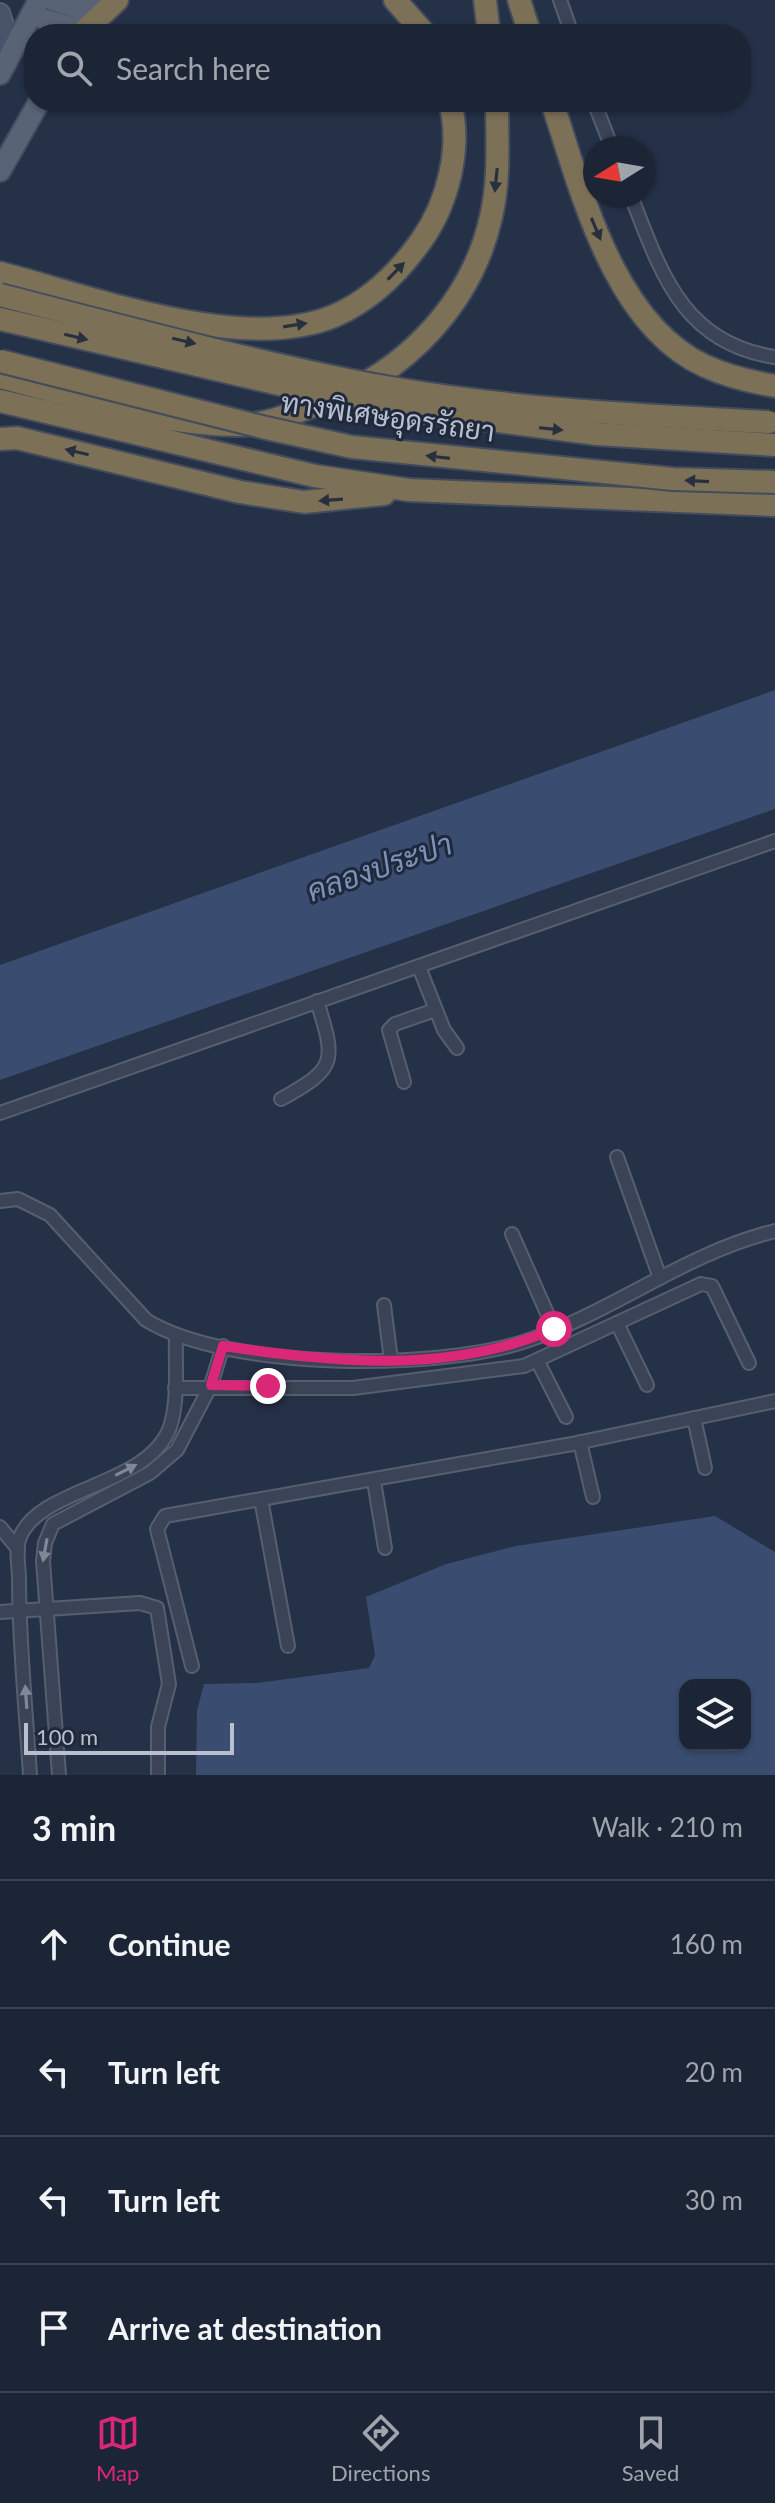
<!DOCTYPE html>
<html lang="en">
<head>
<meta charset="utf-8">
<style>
  :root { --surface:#1c2535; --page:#252d3d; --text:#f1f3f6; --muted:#a0a5ad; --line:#3a4250; --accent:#db2777 }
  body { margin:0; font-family:Lato,Sarabun,sans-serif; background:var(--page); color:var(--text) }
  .controls { position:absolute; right:24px; bottom:24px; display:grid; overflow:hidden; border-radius:16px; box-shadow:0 2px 6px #0004 }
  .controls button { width:72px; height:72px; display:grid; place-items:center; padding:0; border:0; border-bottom:2px solid var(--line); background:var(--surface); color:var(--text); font:40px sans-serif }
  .compass { position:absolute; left:583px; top:136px; width:72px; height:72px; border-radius:50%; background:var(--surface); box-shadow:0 2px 6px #0004; rotate:259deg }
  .scale { position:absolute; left:24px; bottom:20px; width:210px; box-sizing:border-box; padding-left:8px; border:4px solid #b8bfcf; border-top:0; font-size:22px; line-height:28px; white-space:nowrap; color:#b8bfcf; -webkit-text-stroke:6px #1f293b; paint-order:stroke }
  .stop { position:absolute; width:24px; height:24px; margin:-18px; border:6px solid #db2777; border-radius:50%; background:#fff }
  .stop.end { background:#db2777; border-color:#fff; box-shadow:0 2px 8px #0008 }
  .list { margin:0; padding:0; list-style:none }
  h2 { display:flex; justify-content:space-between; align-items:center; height:104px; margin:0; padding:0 32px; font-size:34px }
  h2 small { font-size:26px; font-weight:400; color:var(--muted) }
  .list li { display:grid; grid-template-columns:52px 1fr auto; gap:24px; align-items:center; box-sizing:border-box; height:128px; padding:0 32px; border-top:2px solid var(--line) }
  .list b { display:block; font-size:30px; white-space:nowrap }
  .list em { font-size:26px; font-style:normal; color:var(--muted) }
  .icon { flex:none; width:44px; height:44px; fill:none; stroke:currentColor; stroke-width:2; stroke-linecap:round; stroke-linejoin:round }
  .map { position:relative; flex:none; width:775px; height:1775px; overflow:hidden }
  .search { position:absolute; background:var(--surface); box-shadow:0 2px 6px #0004; left:24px; right:24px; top:24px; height:88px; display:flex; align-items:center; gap:20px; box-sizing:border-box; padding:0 28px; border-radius:32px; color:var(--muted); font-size:30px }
  .sheet { height:616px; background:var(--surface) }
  nav { display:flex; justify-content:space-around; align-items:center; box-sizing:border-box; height:112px; border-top:2px solid var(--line); background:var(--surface); font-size:22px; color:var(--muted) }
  nav a { display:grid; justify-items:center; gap:4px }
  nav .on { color:var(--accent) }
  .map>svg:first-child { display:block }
  .water { fill:#3a4d70; fill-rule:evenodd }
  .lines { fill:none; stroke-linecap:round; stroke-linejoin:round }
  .minor-casing { stroke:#565f70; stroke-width:16 }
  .secondary-casing { stroke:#565f70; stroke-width:22 }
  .primary-casing { stroke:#444d5f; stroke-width:24 }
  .motorway-casing { stroke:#424c5d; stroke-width:26 }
  .minor { stroke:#3a4456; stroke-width:12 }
  .secondary { stroke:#485269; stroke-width:18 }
  .primary { stroke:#586376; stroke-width:20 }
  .motorway { stroke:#7c7057; stroke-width:22 }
  .motorway-bridge-casing { stroke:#424c5d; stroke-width:26; stroke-linecap:butt }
  .motorway-bridge { stroke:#7c7057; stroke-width:22 }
  .oneway { fill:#28303e }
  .oneway2 { fill:#7f8899 }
  .route { stroke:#db2777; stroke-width:10 }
  .labels { text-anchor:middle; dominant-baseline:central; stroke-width:6; stroke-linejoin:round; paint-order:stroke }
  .street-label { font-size:28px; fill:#b8bfcf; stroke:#1f293b }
  .water-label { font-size:30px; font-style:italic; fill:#7d92b8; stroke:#1f293b }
</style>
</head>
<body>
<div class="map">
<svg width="775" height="1775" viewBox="0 0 775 1775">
  <rect width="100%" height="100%" fill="#253147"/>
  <g class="water">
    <polygon points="775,690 775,809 0,1080 0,965"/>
    <path d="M715,1516L775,1552V1775H196L197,1710L204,1684L257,1683L369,1668L375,1655L366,1597L446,1564L516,1546ZM685,1685H745V1745H685Z"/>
  </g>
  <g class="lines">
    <g class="minor-casing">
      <g id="minor">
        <polyline points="560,0 572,34"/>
        <polyline points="594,102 612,148"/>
        <path d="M631,196C661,272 682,343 775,357"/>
        <polyline points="419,967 444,1030 457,1048"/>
        <polyline points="404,1082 389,1030 395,1024 435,1010"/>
        <path d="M281,1099C337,1068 336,1062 317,1001"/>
        <polyline points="0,1113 775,841"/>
        <polyline points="617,1157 660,1278"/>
        <path d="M0,1201L18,1199L50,1215L146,1320C227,1370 437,1371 526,1341C613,1312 685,1253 775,1231"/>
        <polyline points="512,1234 554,1329"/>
        <polyline points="384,1305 391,1360"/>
        <polyline points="617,1323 647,1385"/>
        <polyline points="538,1362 566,1417"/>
        <polyline points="175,1388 353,1388 524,1366 701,1284 712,1286 749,1363"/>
        <polyline points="694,1418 705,1468"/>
        <polyline points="580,1442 593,1497"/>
        <polyline points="374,1481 385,1548"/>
        <polyline points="261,1499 288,1646"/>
        <polyline points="0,1527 18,1549"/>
        <polyline points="0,1612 140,1603 157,1608 169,1684 158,1727 158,1775"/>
        <polyline points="192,1666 157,1529 165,1516 572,1444 775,1401"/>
        <path d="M30,1775C26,1710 19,1644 19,1579C19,1566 15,1549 20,1537C41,1486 148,1487 170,1427C179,1400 175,1364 176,1336"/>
        <polyline points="59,1775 43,1561 45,1543 53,1524 150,1473 177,1450 211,1385 223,1346"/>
      </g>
    </g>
    <g class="secondary-casing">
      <polyline id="secondary" points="0,13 8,37 8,59"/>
    </g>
    <g class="primary-casing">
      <g id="primary">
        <polyline points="53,0 89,12"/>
        <polyline points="31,15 80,30"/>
        <polyline points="78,34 96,0"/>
        <polyline points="0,74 39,0"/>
        <polyline points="0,171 39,102"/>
      </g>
    </g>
    <g class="motorway-casing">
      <g id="motorway">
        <polyline points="395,0 425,34"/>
        <polyline points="485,0 489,34"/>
        <polyline points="519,0 530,34"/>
        <polyline points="81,34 117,0"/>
        <path d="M552,102C581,189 613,324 705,366C727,376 751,382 775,386"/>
        <path d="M0,273C92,297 243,354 334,316C369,301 399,272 421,241C448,203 462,148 450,102"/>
        <path d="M0,377C79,397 161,426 243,425C271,424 298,411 324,402C405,373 472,303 491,217C500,179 497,140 497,102"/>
        <polyline points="0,401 315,476 409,490 775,505"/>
        <polyline points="0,439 17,438 240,492 304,502 384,494"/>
      </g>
    </g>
    <use href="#minor" class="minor"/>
    <use href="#secondary" class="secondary"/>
    <use href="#primary" class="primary"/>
    <use href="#motorway" class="motorway"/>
    <g class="motorway-bridge-casing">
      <g id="motorway-bridge">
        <path d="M0,295C117,325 235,357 353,381C490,408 630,415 769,422"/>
        <polyline points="0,319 365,404 597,434 775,445"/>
        <polyline points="0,361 266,428 352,447 673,479 775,482"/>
      </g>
    </g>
    <use href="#motorway-bridge" class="motorway-bridge"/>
  </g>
  <defs><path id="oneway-solid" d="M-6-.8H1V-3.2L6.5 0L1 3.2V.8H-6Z" transform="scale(2)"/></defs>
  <g class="oneway">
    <use href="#oneway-solid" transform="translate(496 180) rotate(96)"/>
    <use href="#oneway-solid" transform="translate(596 229) rotate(67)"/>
    <use href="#oneway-solid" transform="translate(396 271) rotate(-46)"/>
    <use href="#oneway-solid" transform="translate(295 325) rotate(-9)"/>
    <use href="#oneway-solid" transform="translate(76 337) rotate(13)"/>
    <use href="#oneway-solid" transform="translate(184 341) rotate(13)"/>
    <use href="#oneway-solid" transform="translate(551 429) rotate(6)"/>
    <use href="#oneway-solid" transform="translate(77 452) rotate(-167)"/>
    <use href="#oneway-solid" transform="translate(438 457) rotate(-173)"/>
    <use href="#oneway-solid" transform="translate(697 481) rotate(-177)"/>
    <use href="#oneway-solid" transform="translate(331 500) rotate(176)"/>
  </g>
  <g class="oneway2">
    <use href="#oneway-solid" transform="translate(126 1470) rotate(-27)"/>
    <use href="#oneway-solid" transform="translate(45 1550) rotate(100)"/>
    <use href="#oneway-solid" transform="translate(26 1697) rotate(-94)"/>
  </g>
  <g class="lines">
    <path class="route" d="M268,1386L211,1385L223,1346C333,1362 448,1375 554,1329"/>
  </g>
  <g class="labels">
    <g class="street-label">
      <text transform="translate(388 416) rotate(8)">ทางพิเศษอุดรรัถยา</text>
    </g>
    <g class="water-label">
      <text transform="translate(379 866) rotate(-19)">คลองประปา</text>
    </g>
  </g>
</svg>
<div class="controls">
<button><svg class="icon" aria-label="layers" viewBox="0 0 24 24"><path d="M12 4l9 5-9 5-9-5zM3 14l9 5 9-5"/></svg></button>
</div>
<svg class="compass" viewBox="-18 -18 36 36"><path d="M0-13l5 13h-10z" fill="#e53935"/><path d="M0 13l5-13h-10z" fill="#a0a5ad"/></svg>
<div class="scale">100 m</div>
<div class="stop" style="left:554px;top:1329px"></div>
<div class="stop end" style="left:268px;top:1386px"></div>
<div class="search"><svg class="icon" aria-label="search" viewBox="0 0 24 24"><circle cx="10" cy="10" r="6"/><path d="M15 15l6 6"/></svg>Search here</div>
</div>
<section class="sheet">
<h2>3 min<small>Walk · 210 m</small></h2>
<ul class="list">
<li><svg class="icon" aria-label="ahead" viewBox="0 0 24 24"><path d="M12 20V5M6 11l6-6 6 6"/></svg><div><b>Continue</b></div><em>160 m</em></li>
<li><svg class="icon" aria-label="left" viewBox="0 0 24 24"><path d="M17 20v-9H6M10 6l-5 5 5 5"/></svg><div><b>Turn left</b></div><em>20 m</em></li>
<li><svg class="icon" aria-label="left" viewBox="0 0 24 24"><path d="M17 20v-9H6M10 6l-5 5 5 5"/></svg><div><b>Turn left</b></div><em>30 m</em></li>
<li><svg class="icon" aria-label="arrive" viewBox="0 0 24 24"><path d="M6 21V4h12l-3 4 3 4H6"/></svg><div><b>Arrive at destination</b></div></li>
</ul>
</section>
<nav>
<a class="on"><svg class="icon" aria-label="map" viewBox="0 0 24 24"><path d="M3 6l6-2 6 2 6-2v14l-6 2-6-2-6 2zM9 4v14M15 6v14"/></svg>Map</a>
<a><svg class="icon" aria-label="directions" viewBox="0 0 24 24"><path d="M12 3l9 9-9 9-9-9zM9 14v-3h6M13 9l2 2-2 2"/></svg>Directions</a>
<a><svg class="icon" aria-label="saved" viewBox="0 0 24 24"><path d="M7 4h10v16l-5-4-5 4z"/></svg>Saved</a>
</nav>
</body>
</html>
